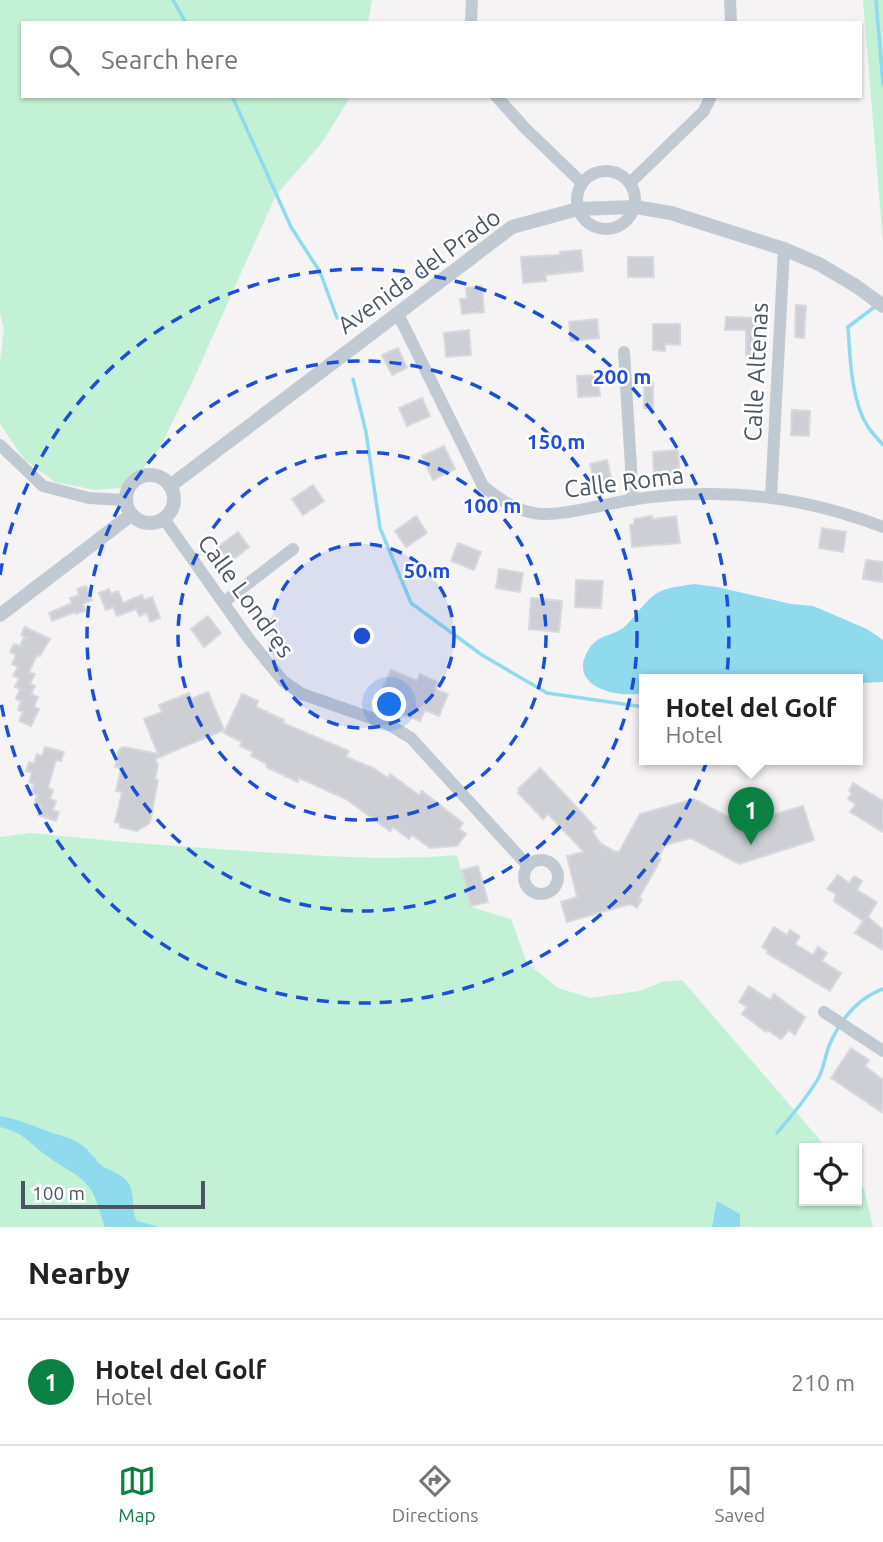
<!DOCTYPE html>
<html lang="en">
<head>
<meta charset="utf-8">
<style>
  :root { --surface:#fff; --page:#f6f6f6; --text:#222; --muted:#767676; --line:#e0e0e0; --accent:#0b8043 }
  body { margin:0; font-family:Ubuntu,sans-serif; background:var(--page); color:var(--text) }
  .controls { position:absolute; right:21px; bottom:21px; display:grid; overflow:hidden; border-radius:0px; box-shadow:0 2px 5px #0004 }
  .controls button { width:63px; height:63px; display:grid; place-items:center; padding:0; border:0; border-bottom:2px solid var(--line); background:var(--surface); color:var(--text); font:35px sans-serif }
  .scale { position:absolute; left:21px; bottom:18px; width:184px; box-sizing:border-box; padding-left:7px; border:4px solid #4a5661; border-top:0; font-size:19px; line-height:24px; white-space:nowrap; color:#4a5661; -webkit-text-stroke:5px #fff; paint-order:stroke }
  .you { position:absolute; left:390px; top:705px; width:24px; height:24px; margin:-18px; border:5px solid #fff; border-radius:50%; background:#1a73e8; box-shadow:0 0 0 10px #1a73e833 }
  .badge { display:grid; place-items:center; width:46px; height:46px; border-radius:50%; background:var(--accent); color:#fff; font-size:23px; font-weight:700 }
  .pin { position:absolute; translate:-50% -58px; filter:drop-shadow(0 2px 4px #0008) }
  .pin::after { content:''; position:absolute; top:37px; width:24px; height:21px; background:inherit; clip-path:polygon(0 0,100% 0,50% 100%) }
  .popup { position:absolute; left:639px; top:674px; width:224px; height:91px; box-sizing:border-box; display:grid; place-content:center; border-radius:0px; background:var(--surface); filter:drop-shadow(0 2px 5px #0005); font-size:23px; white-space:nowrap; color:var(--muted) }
  .popup b { font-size:26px; color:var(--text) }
  .popup::after { content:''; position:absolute; left:50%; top:100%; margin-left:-14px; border:14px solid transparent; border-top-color:var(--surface) }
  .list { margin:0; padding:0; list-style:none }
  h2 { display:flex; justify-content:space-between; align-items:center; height:91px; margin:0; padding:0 28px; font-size:30px }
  h2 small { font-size:23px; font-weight:400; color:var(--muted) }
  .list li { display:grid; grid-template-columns:46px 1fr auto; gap:21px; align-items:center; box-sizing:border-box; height:126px; padding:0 28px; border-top:2px solid var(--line) }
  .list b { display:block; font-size:26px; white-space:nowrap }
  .list p { margin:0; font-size:23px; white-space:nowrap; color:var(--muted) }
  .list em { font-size:23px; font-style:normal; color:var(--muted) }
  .icon { flex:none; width:38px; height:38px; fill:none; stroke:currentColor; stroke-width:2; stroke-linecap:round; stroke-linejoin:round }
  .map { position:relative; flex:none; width:883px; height:1227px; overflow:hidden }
  .search { position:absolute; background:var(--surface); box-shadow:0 2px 5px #0004; left:21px; right:21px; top:21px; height:77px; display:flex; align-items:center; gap:18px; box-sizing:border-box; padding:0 24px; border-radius:0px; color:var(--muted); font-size:26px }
  .sheet { height:217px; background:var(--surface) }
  nav { display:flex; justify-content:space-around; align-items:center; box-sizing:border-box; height:98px; border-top:2px solid var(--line); background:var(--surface); font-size:19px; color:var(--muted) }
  nav a { display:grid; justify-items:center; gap:4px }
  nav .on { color:var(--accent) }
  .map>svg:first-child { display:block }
  .green { fill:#c3f1d5 }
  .water { fill:#90daee }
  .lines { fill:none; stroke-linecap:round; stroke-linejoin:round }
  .stream { stroke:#90daee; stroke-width:3.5 }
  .building { fill:#cdcfd5; stroke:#d7d9de; stroke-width:2 }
  .minor { stroke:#c1cad2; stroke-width:12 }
  .tertiary { stroke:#c1cad2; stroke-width:14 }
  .ring { fill:none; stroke:#1d4ed8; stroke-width:3.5; stroke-dasharray:12 9 }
  .labels { text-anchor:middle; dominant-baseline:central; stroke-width:5; stroke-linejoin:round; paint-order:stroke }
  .street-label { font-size:24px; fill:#4a5661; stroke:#fff }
  .centre { fill:#1d4ed8; stroke:#fff; stroke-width:3.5 }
  .ring-label { font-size:21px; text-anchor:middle; font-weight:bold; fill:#1d4ed8; stroke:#fff; stroke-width:5; stroke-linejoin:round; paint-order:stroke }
</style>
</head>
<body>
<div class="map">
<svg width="883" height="1227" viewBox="0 0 883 1227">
  <rect width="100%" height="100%" fill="#f5f3f3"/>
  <g class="green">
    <polygon points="0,0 372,0 368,23 23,23 23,96 351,96 321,144 276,195 191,385 158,451 141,471 120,488 95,490 55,482 24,459 6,433 0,423 0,362 4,329 0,312"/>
    <polygon points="863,0 883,0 883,243"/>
    <path d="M31,833C107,841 183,847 260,852C326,856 391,861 457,855L471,907L511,919L527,963L558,988L591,998L639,991L662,982L682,980L827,1148H804V1201H857V1181L864,1188L873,1227H0V837Z"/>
  </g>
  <g class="water">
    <path d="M694,584L717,587L791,604L813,606L867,629L883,640V682L858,683V679H644V693C615,699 563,685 591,646C599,635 612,636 623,628C635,618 644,601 657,593C668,587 682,586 694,584Z"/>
    <path d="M0,1116C18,1119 31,1125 47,1131C61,1136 71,1137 83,1146C90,1151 95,1160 102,1166C112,1172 122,1173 129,1184C136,1196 130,1210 137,1221L160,1227H105C100,1214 97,1198 89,1187C78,1173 63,1168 50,1158C29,1144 27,1134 0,1127Z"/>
    <polygon points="717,1201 740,1214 740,1227 712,1227"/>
  </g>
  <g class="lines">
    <g class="stream">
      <polyline points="173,0 186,23"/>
      <polyline points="876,0 883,84"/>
      <polyline points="232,96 291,227 320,272 337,318"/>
      <path d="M877,305L848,327C850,357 851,401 868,427C872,433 878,439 883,445"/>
      <polyline points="353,379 366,432 380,528 411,603 482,655 547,693 644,707"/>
      <path d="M777,1133C792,1115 808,1097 819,1077C824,1067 825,1056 829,1046C840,1020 856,999 883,989"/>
    </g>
  </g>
  <g class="building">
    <polygon points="581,250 583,271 546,275 546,281 523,283 521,257 560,255 560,252"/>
    <polygon points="628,257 653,257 654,277 628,277"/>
    <polygon points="482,286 484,312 462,314 460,299 467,298 466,288"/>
    <polygon points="796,305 806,306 804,338 795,337"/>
    <polygon points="726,317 759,318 759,352 756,352 756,356 746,356 746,330 725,330"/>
    <polygon points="597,319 599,338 571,341 569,322"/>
    <polygon points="653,324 680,324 680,345 665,344 665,351 653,350"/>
    <polygon points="469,330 471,355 446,357 444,333"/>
    <polygon points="398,348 407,368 392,375 382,355"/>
    <polygon points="598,375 600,396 578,397 577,376"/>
    <rect x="644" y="382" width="9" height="26"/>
    <polygon points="422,398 430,416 407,426 399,408"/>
    <polygon points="792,410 810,411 809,436 791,435"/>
    <polygon points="444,446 455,469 433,480 422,456"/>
    <polygon points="678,450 680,477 654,478 653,452"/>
    <polygon points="607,460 612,481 595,486 590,464"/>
    <polygon points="313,485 324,501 303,515 292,499"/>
    <polygon points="416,516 427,533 406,547 395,531"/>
    <polygon points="652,516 652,519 676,516 680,543 632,547 630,525 634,524 634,519"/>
    <polygon points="822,528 846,532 843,552 819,548"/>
    <polygon points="238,532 249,547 230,562 218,547"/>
    <polygon points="458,543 481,552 474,570 451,561"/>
    <polygon points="866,560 883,562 883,582 863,579"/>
    <polygon points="499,569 523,573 520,592 496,588"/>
    <polygon points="576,580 603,581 601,608 575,607"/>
    <polygon points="86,586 92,600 83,604 85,611 76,614 75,612 52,621 49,613 72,603 70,598 79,595 77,589"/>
    <polygon points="109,589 111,594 118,591 123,603 142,595 144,600 152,597 160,618 150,622 147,613 139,616 136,609 117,616 113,607 106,610 99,593"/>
    <polygon points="531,598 562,601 559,632 529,629"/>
    <polygon points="208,616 221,633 204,647 191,629"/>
    <polygon points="25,627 50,639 40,656 37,655 29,672 35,674 30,684 35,686 31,694 38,697 34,707 39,709 31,726 19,721 23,712 18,710 21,701 16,699 20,689 15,687 19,678 13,676 18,667 12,664 16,655 10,652 14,644 20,646 24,637 29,639 21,635"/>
    <polygon points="391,670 417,681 420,674 437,682 434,689 448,694 439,716 425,710 420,721 403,714 408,703 381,692"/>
    <polygon points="208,692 224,730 155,759 158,765 155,779 158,780 150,823 137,831 120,827 120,823 115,822 122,792 116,791 121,768 115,767 119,749 124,747 158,754 144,719 162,712 159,705 189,693 191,699"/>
    <polygon points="242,694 258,701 256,707 284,720 283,723 349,751 346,757 373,768 388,778 390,774 419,795 422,791 463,823 459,829 466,834 457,846 430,848 412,835 409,839 393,827 390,831 346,799 299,778 298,782 266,767 267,764 251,756 253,752 240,746 242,742 224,733"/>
    <polygon points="45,747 64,752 61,761 56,760 48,788 53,790 50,799 56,801 53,810 59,812 56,821 38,815 41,806 34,804 37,795 32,793 34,784 29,782 32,773 26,771 29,762 34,763 37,754 42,756"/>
    <polygon points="540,768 596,828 592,831 601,844 614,851 619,852 640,814 694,799 742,824 803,806 814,840 739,864 691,838 665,845 658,858 661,859 639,898 642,899 637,908 630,904 567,922 561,902 577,897 567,856 584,852 548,814 543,819 518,793 520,791 518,789"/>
    <polygon points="853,783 883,801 883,832 850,812 856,804 848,799 852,793 849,791"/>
    <polygon points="478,866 488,902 471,906 462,870"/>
    <polygon points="838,875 849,883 854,876 862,881 857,890 877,902 868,917 883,930 883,950 855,933 863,921 834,901 836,894 827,889"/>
    <polygon points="774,927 787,935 790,930 800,936 795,944 813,955 818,947 827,953 822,961 841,973 830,991 767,953 768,951 762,947"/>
    <polygon points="749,986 770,1000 774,994 805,1017 795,1035 789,1030 781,1039 767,1030 766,1032 742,1014 747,1007 739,1002"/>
    <polygon points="851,1048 869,1060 865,1066 883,1080 883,1113 831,1078"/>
  </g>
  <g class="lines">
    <g class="minor">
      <polyline points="730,0 731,23"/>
      <polyline points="471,23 472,0"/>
      <polyline points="496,96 525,128 582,183"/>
      <circle cx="606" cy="200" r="29"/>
      <polyline points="630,183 704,111 711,96"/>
      <path d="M398,314L483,486C499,499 513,509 534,513C555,518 606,504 630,500C654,496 680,494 705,494C766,493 826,505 883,527"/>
      <polyline points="624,352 633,500"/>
      <polyline points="0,445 43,486 89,498 125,500"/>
      <polyline points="771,497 784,249"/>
      <polyline points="164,519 249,639 283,681 302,694 388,724 411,738 528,866"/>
      <polyline points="224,602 293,549"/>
      <circle cx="541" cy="877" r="17"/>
      <polyline points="824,1012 883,1051"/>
    </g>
    <g class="tertiary">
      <circle cx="150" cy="499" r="24"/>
      <polyline points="170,486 512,227 578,209 635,207 671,213 784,249 819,264 856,286 883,306"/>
      <polyline points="0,615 131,515"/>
    </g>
  </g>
  <circle cx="362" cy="636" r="92" fill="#1d4ed8" fill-opacity=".12"/>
  <g class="ring">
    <circle cx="362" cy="636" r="92"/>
    <circle cx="362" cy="636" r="184"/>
    <circle cx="362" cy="636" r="275"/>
    <path d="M0 575A367 367 0 1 1 0 697"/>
  </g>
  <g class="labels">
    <g class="street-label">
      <text transform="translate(419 271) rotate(-36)">Avenida del Prado</text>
      <text transform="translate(756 372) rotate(-87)">Calle Altenas</text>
      <text transform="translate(624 482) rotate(-7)">Calle Roma</text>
      <text transform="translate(246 596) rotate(54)">Calle Londres</text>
    </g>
  </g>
  <circle cx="362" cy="636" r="10" class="centre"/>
  <g class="ring-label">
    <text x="622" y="384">200 m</text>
    <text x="556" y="449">150 m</text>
    <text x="492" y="513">100 m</text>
    <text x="427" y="578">50 m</text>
  </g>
</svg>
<div class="controls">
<button><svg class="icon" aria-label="locate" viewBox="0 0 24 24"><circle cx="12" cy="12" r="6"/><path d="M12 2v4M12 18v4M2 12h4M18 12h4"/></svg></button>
</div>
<div class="scale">100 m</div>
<div class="you"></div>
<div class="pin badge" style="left:751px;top:845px">1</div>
<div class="popup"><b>Hotel del Golf</b>Hotel</div>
<div class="search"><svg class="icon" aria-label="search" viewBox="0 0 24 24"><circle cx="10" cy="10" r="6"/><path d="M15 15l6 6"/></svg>Search here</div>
</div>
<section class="sheet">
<h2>Nearby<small></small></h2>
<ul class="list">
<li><span class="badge">1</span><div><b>Hotel del Golf</b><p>Hotel</p></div><em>210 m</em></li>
</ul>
</section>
<nav>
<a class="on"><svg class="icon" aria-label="map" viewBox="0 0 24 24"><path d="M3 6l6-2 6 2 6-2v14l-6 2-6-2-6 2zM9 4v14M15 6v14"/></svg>Map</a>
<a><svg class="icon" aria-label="directions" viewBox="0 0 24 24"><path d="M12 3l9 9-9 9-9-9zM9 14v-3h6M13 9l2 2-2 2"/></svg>Directions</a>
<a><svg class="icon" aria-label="saved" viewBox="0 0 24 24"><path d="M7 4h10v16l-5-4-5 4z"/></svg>Saved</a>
</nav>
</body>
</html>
